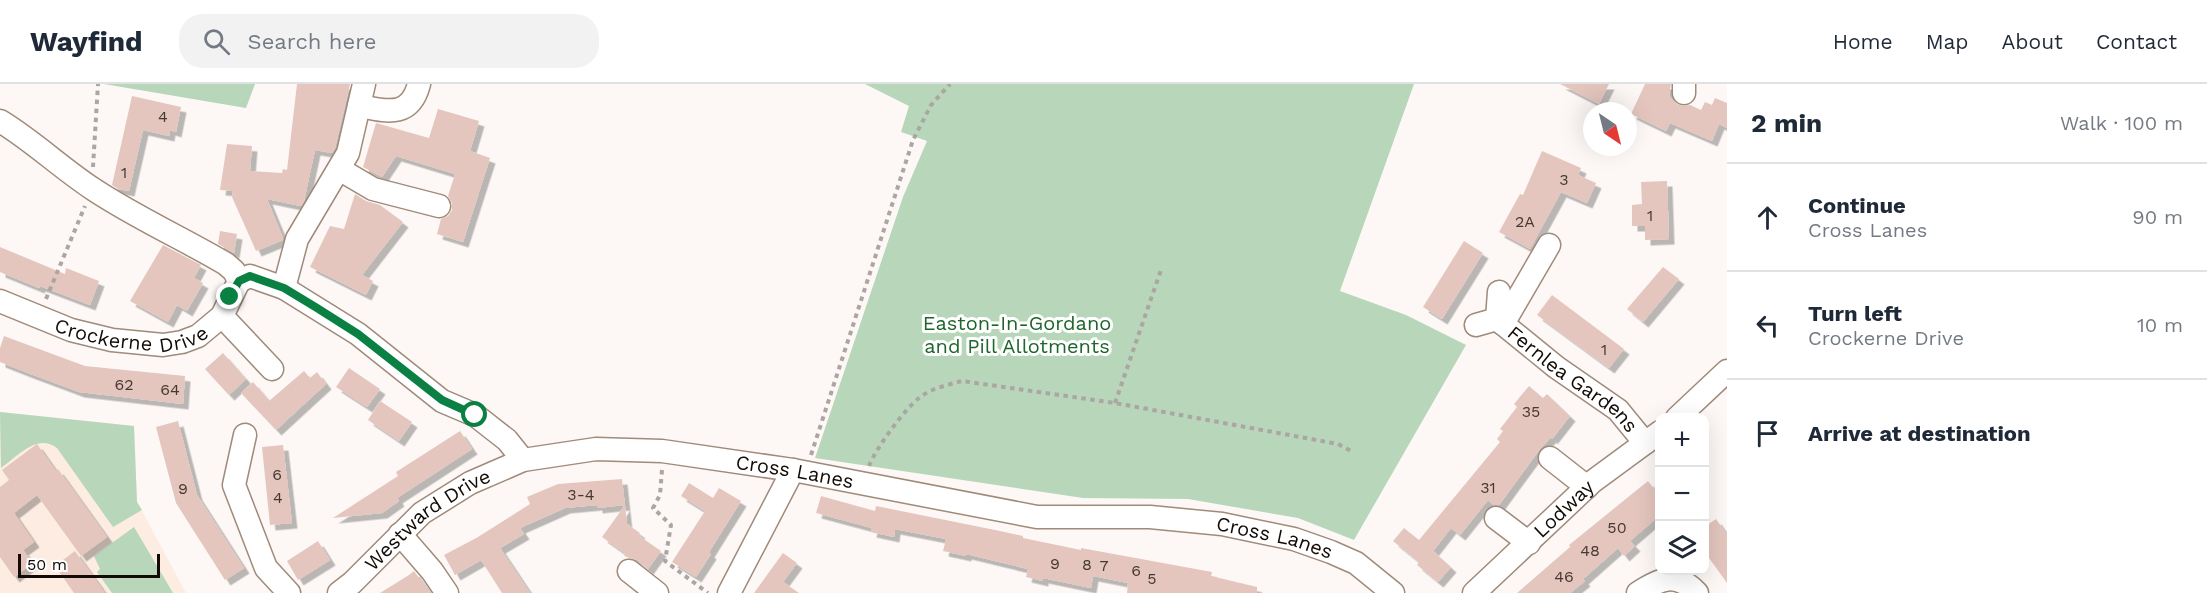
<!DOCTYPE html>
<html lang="en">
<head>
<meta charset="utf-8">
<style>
  :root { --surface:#fff; --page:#f2f2f3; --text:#1f2937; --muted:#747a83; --line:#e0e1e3 }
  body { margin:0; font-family:"Work Sans",sans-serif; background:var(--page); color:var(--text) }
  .controls { position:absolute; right:18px; bottom:18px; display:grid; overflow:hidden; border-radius:12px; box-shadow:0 6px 24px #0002 }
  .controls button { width:54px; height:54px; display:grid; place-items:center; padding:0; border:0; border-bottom:2px solid var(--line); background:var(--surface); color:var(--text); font:30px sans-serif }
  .compass { position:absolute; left:1583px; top:18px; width:54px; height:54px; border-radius:50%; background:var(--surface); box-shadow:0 6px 24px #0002; rotate:145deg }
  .scale { position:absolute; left:18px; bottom:15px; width:142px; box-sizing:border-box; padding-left:6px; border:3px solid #110a05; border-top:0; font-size:16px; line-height:21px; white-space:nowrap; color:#110a05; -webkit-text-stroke:4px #fff; paint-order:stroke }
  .stop { position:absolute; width:18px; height:18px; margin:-14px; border:4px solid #0b8043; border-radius:50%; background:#fff }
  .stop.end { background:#0b8043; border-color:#fff; box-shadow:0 2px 6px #0008 }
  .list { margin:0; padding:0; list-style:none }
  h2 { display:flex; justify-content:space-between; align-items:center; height:78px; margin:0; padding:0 24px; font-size:26px }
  h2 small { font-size:20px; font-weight:400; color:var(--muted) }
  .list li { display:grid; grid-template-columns:39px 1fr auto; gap:18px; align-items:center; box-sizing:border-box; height:108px; padding:0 24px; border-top:2px solid var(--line) }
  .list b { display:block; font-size:22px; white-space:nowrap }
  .list p { margin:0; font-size:20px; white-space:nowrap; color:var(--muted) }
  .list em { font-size:20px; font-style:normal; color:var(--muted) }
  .icon { flex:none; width:33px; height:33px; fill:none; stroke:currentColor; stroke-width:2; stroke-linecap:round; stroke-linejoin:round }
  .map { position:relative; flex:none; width:1727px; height:509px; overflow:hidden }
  header { display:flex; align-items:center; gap:36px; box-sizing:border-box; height:84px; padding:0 30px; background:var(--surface); border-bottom:2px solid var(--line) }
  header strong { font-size:28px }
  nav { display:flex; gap:33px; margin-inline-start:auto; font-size:21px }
  .search { width:420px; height:54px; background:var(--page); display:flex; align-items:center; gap:15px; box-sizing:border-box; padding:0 21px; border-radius:24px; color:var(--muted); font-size:22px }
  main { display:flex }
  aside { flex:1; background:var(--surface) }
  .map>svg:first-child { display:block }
  .education { fill:#fdece1 }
  .green { fill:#b7d6ba }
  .building { fill:#e4c6be; filter:url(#shadow) }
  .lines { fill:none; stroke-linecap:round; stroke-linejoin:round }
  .minor-casing { stroke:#a08a7a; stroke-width:25 }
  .path { stroke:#aca6a3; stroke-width:4; stroke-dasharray:4.5 4.5; stroke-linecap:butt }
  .minor { stroke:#fff; stroke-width:22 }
  .route { stroke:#0b8043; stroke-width:8 }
  .labels { text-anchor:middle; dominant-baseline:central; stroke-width:6; stroke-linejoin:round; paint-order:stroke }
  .number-label { font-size:16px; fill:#463933 }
  .street-label { font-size:20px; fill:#110a05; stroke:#fff }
  .park-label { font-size:20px; fill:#1e652c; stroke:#fff }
</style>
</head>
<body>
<header>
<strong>Wayfind</strong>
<div class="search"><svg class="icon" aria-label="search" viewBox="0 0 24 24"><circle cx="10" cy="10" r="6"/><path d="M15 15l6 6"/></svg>Search here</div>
<nav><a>Home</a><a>Map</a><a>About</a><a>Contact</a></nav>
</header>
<main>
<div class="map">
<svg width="1727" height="509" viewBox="0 0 1727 509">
  <defs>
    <filter id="shadow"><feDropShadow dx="5.5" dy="5.5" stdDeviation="0" flood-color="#0004"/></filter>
  </defs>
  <rect width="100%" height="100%" fill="#fdf8f5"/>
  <polygon class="education" points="0,328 134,342 137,418 186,509 0,509"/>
  <g class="green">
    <polygon points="104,0 255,0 246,24"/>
    <polygon points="865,0 1414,0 1340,207 1406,231 1466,261 1354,456 1298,434 1188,415 1083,414 815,374 903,113 927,57 901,48 909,22"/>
    <path d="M0,328L134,342L137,418L142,426L113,443L57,364C37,349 18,372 1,384Z"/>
    <polygon points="134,443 173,509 112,509 97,488 100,485 94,472"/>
  </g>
  <g class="building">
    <polygon points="297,0 350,0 335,64 332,69 315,66 304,117 301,122 267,115 283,154 283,156 256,167 232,113 233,107 220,106 227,60 252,62 250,87 282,89 283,85 287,86"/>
    <polygon points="1560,0 1609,0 1599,20"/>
    <polygon points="1645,0 1671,0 1669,12 1677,20 1683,22 1690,21 1701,26 1705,18 1712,21 1715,14 1727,19 1727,44 1719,40 1712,57 1670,39 1666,47 1631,30"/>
    <polygon points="132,12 181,23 176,48 170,46 169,52 143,46 129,107 118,105 112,101"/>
    <polygon points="438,25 479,37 470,67 490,74 463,158 437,150 441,135 448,132 452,126 452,119 448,112 455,90 396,72 382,93 363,83 376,39 429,54"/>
    <polygon points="1542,67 1581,84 1578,91 1596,99 1587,119 1561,108 1530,165 1499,148 1520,110 1523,111"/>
    <polygon points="1667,97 1669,155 1645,156 1645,142 1632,142 1632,121 1642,120 1641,98"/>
    <polygon points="355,110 366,117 380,121 403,138 362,191 373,197 366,211 310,183 330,142 344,145"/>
    <polygon points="220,147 237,150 234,169 218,160"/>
    <polygon points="1464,157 1483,169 1442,235 1423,223"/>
    <polygon points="163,161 201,181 194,194 203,199 187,227 177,221 168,238 130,217"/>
    <polygon points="0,163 65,190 66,184 99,197 90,221 40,202 39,204 0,188"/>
    <polygon points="1663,183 1679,195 1643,238 1627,225"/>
    <polygon points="1552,211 1624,265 1609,284 1537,231"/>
    <polygon points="4,252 85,282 185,292 183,320 79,308 28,289 0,278 0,264"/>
    <polygon points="223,269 246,295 229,311 205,285"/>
    <polygon points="349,284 380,305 367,323 336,303"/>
    <polygon points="304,287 310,294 317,288 326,300 276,346 241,309 253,298 269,317"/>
    <polygon points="1529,302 1543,314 1547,310 1570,332 1552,355 1551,353 1540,365 1499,421 1494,421 1488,416 1460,451 1451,444 1433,467 1451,483 1438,498 1417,481 1419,478 1393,457 1404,444 1419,456 1500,358 1497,355 1503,347 1500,345 1517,323 1514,320"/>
    <polygon points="380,317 412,338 399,357 368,336"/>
    <polygon points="178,337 197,411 244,484 225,496 176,419 156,343"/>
    <polygon points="460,347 472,365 397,414 399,417 382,429 333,434 398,392 396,388"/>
    <polygon points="37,360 56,387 58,385 107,453 81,472 37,411 14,429 34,458 23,466 33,479 14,493 0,473 0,403 9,396 2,386"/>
    <polygon points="283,361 292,439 270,441 262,363"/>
    <polygon points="622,395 627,440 640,449 638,451 661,467 648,485 637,476 624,472 626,470 602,453 625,421 597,424 597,421 565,424 520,444 524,450 500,464 530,509 502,509 481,476 455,491 444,471 478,453 530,420 527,413 558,400"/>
    <polygon points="1648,397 1659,411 1659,432 1630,457 1635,462 1624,472 1618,464 1583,495 1585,497 1570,509 1517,509 1570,463 1569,461"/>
    <polygon points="689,399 713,414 719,404 741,417 709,468 711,470 696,493 672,478 705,427 681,412"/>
    <polygon points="821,412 875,427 876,422 1000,447 1023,452 1023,454 1081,466 1081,464 1212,488 1211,492 1257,503 1257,509 1127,509 1128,499 1093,492 1091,504 1043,494 1043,497 1026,493 1028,485 966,470 966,472 943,467 946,455 895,445 894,453 871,448 872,444 816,429"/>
    <polygon points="1716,435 1727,451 1727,499 1704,467 1704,443"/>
    <polygon points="318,457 330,476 298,496 287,477"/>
    <polygon points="75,467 105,509 74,509 55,482"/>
    <polygon points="783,469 797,479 783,498 799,509 754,509"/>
    <polygon points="414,487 430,509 380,509 409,491"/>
  </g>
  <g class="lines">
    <g class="minor-casing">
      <g id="minor">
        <polyline points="1684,9 1684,0"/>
        <path d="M359,22C386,27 410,35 419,0"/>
        <path d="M0,37C33,57 61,84 93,105C135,133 182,154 226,180L234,187L239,197"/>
        <polyline points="339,85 373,105 439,122"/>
        <polyline points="239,197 250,192 284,204 358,250 442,317 475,331 507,356 523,376"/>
        <polyline points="284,204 297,155 348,69 364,0"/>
        <path id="s1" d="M1499,208L1497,235L1556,283L1618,326L1645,359"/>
        <path id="s2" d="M0,217L71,246L112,256L163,261L182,258L198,252L222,232L239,197"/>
        <polyline points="222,232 272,285"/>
        <polyline points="1503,240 1549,161"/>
        <polyline points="1476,241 1497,235"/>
        <polyline points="1677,334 1727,287"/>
        <polyline points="245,351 234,401 266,484 289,509"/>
        <polyline points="1550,374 1587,403"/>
        <polyline points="1496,434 1529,459"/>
        <polyline points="400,450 432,487 447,509"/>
        <polyline points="629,487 657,509"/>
        <path id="s3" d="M339,509L352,499L422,429L470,399L523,376L596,365L662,367L793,386L1037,433H1150L1222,440L1294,455L1331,468L1356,479L1393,509"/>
        <polyline points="729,509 793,386"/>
        <path id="s4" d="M1474,509L1592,398L1660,348"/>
        <path d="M1638,509C1660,495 1676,487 1697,509"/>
      </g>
    </g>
    <g class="path">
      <polyline points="93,83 98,0"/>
      <polyline points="46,215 85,122"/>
      <polyline points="1115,319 1161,186"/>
      <polyline points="811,371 913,56 931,21 950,0"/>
      <path d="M869,382C876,364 904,326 919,314C931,304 948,301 962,297L1115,319L1338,360L1353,368"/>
      <polyline points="662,386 660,411 653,424 671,441 665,477 708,509"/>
    </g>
    <use href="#minor" class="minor"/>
  </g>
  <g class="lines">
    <polyline class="route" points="230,213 239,197 250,192 284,204 317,224 358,250 442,316 475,331"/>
  </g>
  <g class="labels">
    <g class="number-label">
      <text x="163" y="32">4</text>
      <text x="124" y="88">1</text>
      <text x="1564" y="95">3</text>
      <text x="1650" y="131">1</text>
      <text x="1525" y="137">2A</text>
      <text x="1604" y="265">1</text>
      <text x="124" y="300">62</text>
      <text x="170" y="305">64</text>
      <text x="1531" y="327">35</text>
      <text x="277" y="390">6</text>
      <text x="1488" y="403">31</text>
      <text x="183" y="404">9</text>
      <text x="581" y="410">3-4</text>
      <text x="278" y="413">4</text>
      <text x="1617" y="443">50</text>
      <text x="1590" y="466">48</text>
      <text x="1055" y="479">9</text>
      <text x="1087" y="480">8</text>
      <text x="1104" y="481">7</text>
      <text x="1136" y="486">6</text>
      <text x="1564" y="492">46</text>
      <text x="1152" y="494">5</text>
    </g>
    <g class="street-label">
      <text stroke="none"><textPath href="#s2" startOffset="138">Crockerne Drive</textPath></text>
      <text stroke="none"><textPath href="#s1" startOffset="124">Fernlea Gardens</textPath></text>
      <text stroke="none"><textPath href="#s3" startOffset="504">Cross Lanes</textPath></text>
      <text stroke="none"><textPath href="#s4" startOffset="123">Lodway</textPath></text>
      <text stroke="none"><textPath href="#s3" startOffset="116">Westward Drive</textPath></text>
      <text stroke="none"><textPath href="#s3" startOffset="990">Cross Lanes</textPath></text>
    </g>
    <g class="park-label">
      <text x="1017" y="239">Easton-In-Gordano<tspan x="1017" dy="23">and Pill Allotments</tspan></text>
    </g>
  </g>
</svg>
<div class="controls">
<button>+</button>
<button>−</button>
<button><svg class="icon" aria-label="layers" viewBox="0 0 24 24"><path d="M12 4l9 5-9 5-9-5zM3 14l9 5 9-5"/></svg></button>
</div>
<svg class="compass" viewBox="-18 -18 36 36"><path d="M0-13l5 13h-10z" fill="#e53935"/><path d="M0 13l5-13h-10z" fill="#747a83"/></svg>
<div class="scale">50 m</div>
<div class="stop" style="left:475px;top:331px"></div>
<div class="stop end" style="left:230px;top:213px"></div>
</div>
<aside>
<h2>2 min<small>Walk · 100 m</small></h2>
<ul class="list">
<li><svg class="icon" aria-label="ahead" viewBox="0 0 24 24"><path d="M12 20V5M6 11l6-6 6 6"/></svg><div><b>Continue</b><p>Cross Lanes</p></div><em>90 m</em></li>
<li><svg class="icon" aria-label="left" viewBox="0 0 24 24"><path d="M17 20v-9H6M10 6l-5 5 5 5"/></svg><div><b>Turn left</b><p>Crockerne Drive</p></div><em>10 m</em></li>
<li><svg class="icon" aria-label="arrive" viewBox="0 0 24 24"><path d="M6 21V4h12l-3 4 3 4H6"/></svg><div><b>Arrive at destination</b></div></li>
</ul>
</aside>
</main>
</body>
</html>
